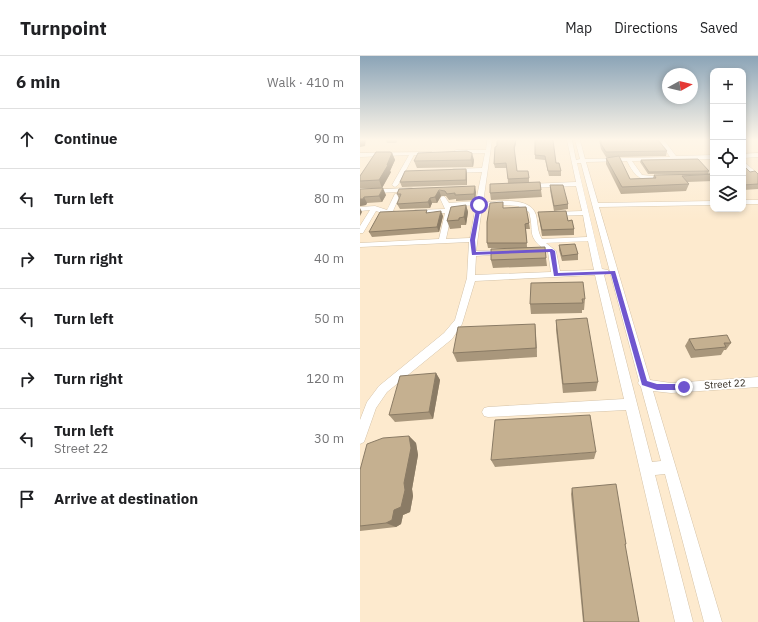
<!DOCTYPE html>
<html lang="en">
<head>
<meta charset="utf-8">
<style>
  :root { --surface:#fff; --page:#f6f6f6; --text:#202124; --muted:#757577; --line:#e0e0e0 }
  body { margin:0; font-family:"IBM Plex Sans",sans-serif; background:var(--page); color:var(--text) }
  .controls { position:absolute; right:12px; top:12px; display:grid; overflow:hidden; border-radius:8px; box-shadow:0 2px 6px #0003 }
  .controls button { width:36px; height:36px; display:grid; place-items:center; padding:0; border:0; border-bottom:1px solid var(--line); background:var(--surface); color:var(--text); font:20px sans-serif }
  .compass { position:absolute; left:302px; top:12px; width:36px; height:36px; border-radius:50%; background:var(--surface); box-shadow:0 2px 6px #0003; rotate:82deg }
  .stop { position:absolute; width:12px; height:12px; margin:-9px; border:3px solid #6f56cf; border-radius:50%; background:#fff }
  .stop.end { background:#6f56cf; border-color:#fff; box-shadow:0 1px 4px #0008 }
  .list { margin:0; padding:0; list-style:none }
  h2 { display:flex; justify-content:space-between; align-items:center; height:52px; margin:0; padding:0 16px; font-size:17px }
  h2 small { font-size:13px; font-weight:400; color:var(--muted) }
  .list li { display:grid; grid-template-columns:26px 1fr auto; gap:12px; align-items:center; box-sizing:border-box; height:60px; padding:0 16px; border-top:1px solid var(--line) }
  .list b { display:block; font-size:15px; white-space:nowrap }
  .list p { margin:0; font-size:13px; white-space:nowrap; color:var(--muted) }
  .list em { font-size:13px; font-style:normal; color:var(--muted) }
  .icon { flex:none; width:22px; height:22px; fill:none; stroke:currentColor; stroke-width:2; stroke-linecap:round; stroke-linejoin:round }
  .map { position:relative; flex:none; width:398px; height:566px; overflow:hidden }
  header { display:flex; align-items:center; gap:24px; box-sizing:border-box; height:56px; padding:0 20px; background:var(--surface); border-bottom:1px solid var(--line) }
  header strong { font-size:19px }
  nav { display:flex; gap:22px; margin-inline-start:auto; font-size:14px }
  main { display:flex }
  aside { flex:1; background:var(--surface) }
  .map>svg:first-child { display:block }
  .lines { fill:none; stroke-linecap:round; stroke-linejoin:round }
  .minor-casing { stroke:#d5c3a8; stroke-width:1 }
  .minor { fill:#fff; fill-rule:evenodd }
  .wall { fill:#a9977c }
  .shaded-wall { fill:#8a7b65 }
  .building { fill:#c5b090; stroke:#8a7b65 }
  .route { fill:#6f56cf }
  .labels { text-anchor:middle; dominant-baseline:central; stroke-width:3.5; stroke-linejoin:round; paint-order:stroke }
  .street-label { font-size:10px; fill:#342d23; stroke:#fff }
</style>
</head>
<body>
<header>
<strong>Turnpoint</strong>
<nav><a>Map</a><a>Directions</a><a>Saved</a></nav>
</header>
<main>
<aside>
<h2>6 min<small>Walk · 410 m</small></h2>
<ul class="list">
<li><svg class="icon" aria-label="ahead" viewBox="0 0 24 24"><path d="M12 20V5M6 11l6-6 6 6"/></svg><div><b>Continue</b></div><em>90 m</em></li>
<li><svg class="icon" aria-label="left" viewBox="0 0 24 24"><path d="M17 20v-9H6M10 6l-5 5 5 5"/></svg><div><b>Turn left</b></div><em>80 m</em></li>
<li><svg class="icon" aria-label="right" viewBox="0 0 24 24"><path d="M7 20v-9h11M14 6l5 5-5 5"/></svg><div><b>Turn right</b></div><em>40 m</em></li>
<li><svg class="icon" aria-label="left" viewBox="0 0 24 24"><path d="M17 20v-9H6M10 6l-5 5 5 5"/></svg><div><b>Turn left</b></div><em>50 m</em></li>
<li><svg class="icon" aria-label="right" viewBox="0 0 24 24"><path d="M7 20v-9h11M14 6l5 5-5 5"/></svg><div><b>Turn right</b></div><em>120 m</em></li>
<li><svg class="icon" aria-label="left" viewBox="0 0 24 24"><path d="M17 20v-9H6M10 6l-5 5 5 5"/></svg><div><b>Turn left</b><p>Street 22</p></div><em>30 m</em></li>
<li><svg class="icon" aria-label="arrive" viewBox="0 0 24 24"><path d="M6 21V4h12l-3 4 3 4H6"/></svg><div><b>Arrive at destination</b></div></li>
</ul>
</aside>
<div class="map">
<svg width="398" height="566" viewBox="0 0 398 566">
  <rect width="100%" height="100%" fill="#fdeace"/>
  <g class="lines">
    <g class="minor-casing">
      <g id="minor">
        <path d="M127,84H132L123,147C137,145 171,140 176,159C178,167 177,175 182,183L227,181L223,159L194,160L191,158L194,156L222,155L216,130L168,132L165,130L168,128L216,126L207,84H212L216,104L220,103L215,84H220L225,103L310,101L299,84H304L316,100L353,99V103L272,105L282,119L303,121L304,122C300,124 296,124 291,124C278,124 273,117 267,105L226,106L238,147L353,145V149L239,151L290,324L311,327L398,321V331L311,337L293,335L362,566H344L305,418L295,419L333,566H315L266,354L128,361L124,360L122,356L124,352L128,351L264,343L235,219L115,225L102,268L92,283L27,336L16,352L4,386L0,388V364L7,346L19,330L84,277L95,264L107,222L109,186L0,191V187L79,183L85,157L55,158L52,156L55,154L85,153L80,142L83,140L85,141L89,147L116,145L122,116L93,117L90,115L93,113L122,112L125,97L96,98L93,96L96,94H126ZM217,107H221L279,325L278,327L281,331L301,405L292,406L244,219L249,216L248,214L242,213ZM116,149L110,182L86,183L92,155L90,151ZM144,149L158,150L169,156C175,177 165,180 188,196L191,216L115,219L116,200L144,198L148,196L144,194L116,195L122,151ZM228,185L234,214L200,215L196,195L186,187Z"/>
        <polygon points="72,96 73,97 70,99 54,99 38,129 35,131 32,129 49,99 0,101 0,97"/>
        <polygon points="398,97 398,101 383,102 383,98"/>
        <polygon points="383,105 398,118 398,123 383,110"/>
        <polygon points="52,132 54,133 54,135 0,138 0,134"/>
        <polygon points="35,138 40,139 33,155 39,156 39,158 29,159 16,155 3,177 0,177 0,170 10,154 0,155 0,151 15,150 27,154"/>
        <rect x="383" y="144" width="15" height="4"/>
      </g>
    </g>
    <use href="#minor" class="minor"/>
  </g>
  <g class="wall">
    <polygon points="26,84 38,84 36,87 27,87"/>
    <polygon points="138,84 156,84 156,87 154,95 157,115 169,122 169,127 181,134 182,141 131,144 130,137 148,127 147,112 135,112 134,108"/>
    <polygon points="175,84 196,107 201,115 201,120 189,120 185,104 175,103"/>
    <polygon points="239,84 298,84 307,95 306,100 259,101 270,123 293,122 294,119 353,118 353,125 327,126 329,128 326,135 261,138 246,108 246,102 254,101 246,101 241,93"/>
    <polygon points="107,95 114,104 113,111 57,112 54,105"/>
    <polygon points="32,97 35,104 30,115 31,116 22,132 0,132 0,120"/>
    <polygon points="281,104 349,115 348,118 288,118 280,106"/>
    <polygon points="383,109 390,116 398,118 398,133 383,134"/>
    <polygon points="106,113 107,118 107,129 42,131 40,126"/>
    <polygon points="190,129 208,148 208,153 194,155 190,134"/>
    <polygon points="0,133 26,139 22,146 7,147 6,149 0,150"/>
    <polygon points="39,133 116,136 115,144 96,145 96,143 89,144 86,140 81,140 77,147 72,147 70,152 40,153 37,148 39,143 37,138"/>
    <polygon points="106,149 108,156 106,169 101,169 101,172 90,173 87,165"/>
    <polygon points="144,152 169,167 170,173 166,173 167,191 186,202 187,210 133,212 131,204 149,192 128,192 127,187"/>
    <polygon points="67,154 67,157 83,160 79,176 12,181 9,176"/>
    <polygon points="178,156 208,165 214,173 214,179 182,180"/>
    <polygon points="199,189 218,198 218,204 202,205 199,194"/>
    <polygon points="225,243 224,254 222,254 222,257 171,258 170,248"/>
    <polygon points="196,264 238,326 236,335 203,337 196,274"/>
    <polygon points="175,268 177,301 97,306 93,297"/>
    <polygon points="329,283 371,287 366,294 364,294 361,299 331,302 325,290"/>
    <polygon points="76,317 80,324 73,363 35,366 29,359"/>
    <polygon points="49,380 56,387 58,399 52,433 53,440 50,456 43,459 41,468 36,471 0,475 0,414"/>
    <polygon points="236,396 234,403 135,411 131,404"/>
    <polygon points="212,432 266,488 265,489 279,566 223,566 211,438"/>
  </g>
  <g class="shaded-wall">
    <polygon points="0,84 6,84 5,90 0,91"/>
    <polygon points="156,84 156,87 154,95 154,91"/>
    <polygon points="32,97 35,104 30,115 31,116 22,132 19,124"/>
    <polygon points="112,97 114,104 113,111 111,104"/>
    <polygon points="106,113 107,118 107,129 106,124"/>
    <polygon points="115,130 116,136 115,144 114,138"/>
    <polygon points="23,132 26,139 22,146 19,140"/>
    <polygon points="79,134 81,140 77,147 75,141"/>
    <polygon points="4,141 7,147 6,149 0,150 0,143"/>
    <polygon points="70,142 72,147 70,152 68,146"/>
    <polygon points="106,149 108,156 106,169 104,161"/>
    <polygon points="0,152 2,156 0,160"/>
    <polygon points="81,155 83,160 79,176 77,171"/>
    <polygon points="175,268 176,278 177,301 176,292"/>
    <polygon points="76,317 80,324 73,363 69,356"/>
    <polygon points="49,380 56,387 58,399 52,433 53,440 50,456 43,459 41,468 36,471 26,467 44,427"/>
  </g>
  <g class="building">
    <polygon points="138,84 156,84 154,91 157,115 168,115 169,122 148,123 146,107 134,108 135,91 137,90 137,85"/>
    <polygon points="175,84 193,84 196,107 199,107 201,115 188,115 185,100 175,99"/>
    <polygon points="241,84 298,84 307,95 246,96 241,88"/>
    <polygon points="107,95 112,97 111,104 54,105 58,97"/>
    <polygon points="16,96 30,96 32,97 27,109 28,109 19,124 0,125 0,120"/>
    <polygon points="259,100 270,123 296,122 294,119 353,118 322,120 329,128 262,131 246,102"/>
    <polygon points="338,103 349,115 289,116 281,104"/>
    <polygon points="383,109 390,116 395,115 398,118 398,128 383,129 383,122 385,122 383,121"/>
    <polygon points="106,113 106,124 40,126 45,115"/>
    <polygon points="180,126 181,134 130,137 130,128"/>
    <polygon points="190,129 203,129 208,148 194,150"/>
    <polygon points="115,130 114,138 95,139 95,137 87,138 85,135 79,134 75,141 70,142 68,146 37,148 41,138 37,138 39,133"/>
    <polygon points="23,132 19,140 4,141 3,143 0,143 0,133"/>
    <polygon points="143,146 143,152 166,151 169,167 165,168 167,187 127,187 127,166 130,147"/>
    <polygon points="106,149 104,161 99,162 99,164 87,165 91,151"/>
    <polygon points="67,154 66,157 81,155 77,171 9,176 20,156"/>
    <polygon points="206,155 208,165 212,164 214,173 182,174 178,156"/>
    <polygon points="215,188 218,198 202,200 199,189"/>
    <polygon points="185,191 186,202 131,204 131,193"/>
    <polygon points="223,226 225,243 222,243 223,247 170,248 171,227"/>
    <polygon points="227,262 238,326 203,328 196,264"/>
    <polygon points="175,268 176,292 93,297 98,271"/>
    <polygon points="367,279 371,287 364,287 366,291 335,294 329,283"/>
    <polygon points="76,317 69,356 29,359 40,320"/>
    <polygon points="230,359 236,396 131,404 135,364"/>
    <polygon points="49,380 51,392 44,427 45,434 41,451 34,454 32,464 26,467 0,470 0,414 7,388 23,382"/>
    <polygon points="256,428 266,488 265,488 279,566 224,566 212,432"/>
  </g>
  <linearGradient id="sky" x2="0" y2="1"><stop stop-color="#8ba4b7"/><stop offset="0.51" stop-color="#fef6e9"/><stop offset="1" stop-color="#fef6e9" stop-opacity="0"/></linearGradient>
  <rect width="398" height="164" fill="url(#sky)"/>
  <polygon class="route" points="119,147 121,149 115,184 116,196 192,193 195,195 198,217 255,215 287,325 297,328 324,328 327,331 326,334 297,334 282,329 251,218 194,220 190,196 112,199 110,184 117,149"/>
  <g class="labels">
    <g class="street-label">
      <text transform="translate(365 328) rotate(-4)">Street 22</text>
    </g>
  </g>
</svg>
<div class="controls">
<button>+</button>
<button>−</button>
<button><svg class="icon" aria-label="locate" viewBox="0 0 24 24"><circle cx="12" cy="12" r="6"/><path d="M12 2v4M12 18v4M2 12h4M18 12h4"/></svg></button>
<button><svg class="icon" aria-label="layers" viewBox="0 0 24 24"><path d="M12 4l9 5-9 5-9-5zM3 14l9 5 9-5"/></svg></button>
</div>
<svg class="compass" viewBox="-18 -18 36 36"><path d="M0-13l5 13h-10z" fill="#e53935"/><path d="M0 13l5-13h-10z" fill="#757577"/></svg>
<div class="stop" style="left:119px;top:149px"></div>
<div class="stop end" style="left:324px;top:331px"></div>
</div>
</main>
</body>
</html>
